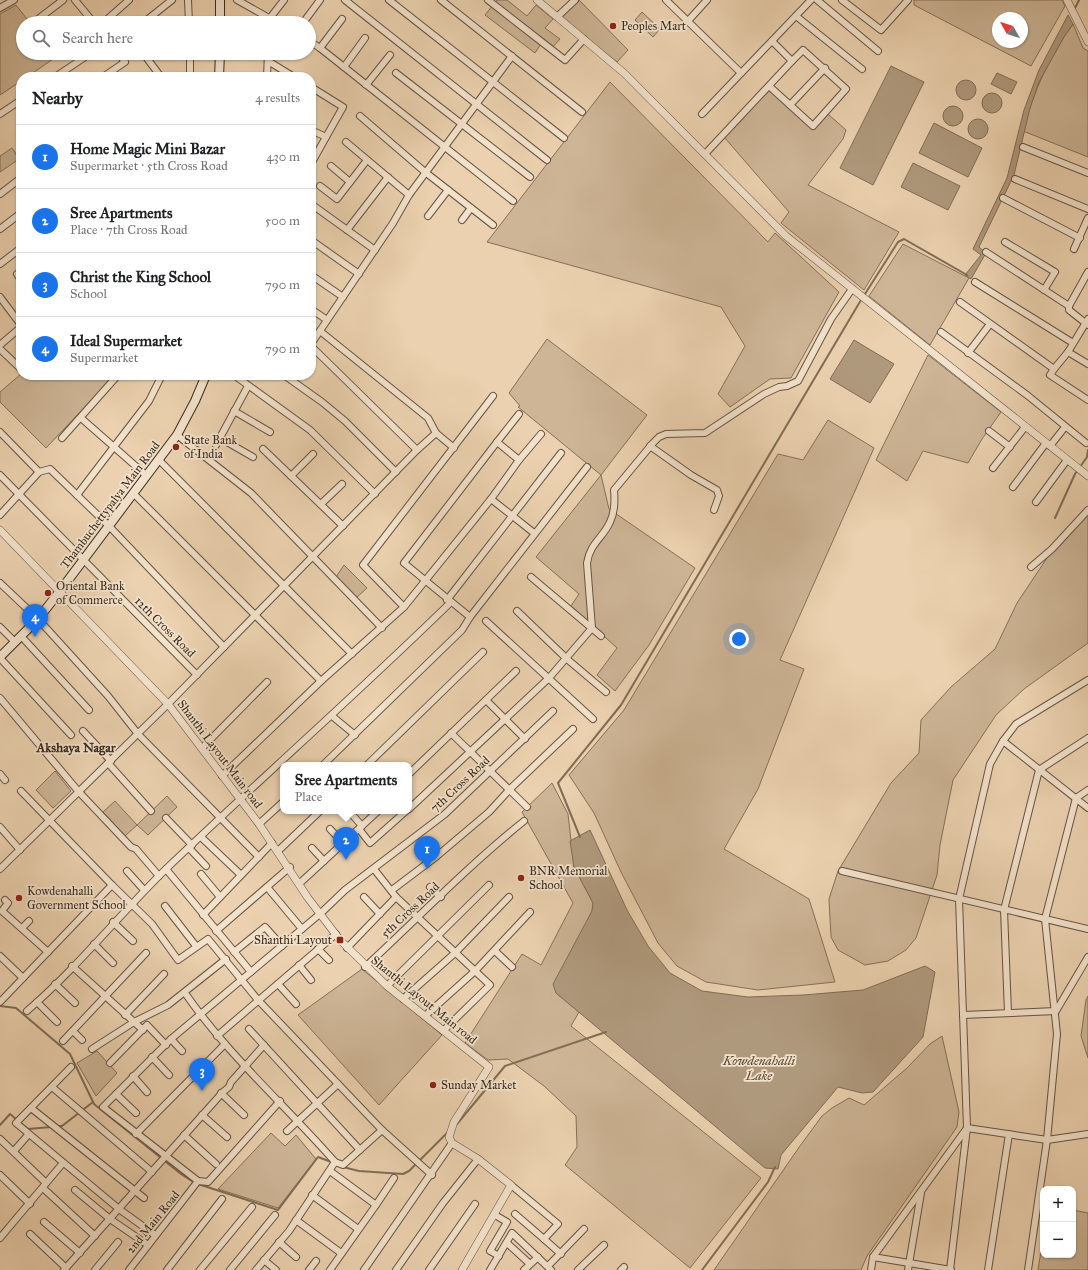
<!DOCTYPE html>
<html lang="en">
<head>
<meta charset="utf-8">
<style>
  :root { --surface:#fff; --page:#f2f2f2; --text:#202124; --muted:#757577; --line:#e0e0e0; --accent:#1a73e8 }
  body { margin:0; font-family:"IM FELL Great Primer",serif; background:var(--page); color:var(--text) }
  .controls { position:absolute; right:12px; bottom:12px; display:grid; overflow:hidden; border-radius:8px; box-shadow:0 1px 3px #0004 }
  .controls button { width:36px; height:36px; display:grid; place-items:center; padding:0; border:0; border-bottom:1px solid var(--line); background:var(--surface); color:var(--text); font:20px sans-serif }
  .compass { position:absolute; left:992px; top:12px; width:36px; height:36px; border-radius:50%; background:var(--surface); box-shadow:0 1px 3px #0004; rotate:309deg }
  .you { position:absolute; left:739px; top:639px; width:14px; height:14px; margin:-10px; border:3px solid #fff; border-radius:50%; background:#1a73e8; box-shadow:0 0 0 6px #1a73e833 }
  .badge { display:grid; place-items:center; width:26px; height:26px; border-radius:50%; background:var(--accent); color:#fff; font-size:13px; font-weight:700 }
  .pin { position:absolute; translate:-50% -33px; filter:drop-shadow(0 1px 2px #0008) }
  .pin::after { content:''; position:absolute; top:21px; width:14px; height:12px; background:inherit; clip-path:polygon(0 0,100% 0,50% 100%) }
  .popup { position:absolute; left:280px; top:762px; width:132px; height:52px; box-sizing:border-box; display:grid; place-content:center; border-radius:8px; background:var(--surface); filter:drop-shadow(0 1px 3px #0005); font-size:13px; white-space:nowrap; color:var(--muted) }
  .popup b { font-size:15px; color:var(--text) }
  .popup::after { content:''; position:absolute; left:50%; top:100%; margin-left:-8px; border:8px solid transparent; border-top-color:var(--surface) }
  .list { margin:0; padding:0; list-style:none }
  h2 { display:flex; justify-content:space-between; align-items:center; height:52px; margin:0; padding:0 16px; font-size:17px }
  h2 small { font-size:13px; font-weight:400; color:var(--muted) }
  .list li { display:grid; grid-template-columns:26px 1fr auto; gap:12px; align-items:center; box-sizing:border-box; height:64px; padding:0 16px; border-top:1px solid var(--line) }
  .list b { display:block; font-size:15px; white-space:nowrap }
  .list p { margin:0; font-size:13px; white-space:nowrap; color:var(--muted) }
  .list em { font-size:13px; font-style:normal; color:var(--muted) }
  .icon { flex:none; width:22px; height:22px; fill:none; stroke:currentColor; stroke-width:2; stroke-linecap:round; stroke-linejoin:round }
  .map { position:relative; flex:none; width:1088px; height:1270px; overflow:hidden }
  .search { position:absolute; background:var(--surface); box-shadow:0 1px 3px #0004; left:16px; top:16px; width:300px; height:44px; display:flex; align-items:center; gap:10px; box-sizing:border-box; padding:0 14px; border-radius:22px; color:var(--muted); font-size:15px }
  .panel { position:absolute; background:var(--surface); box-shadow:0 1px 3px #0004; left:16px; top:72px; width:300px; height:308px; border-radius:16px }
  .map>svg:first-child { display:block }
  .green { fill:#cdb596; stroke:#84705a; fill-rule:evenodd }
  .water { fill:#af997d; stroke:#806d57 }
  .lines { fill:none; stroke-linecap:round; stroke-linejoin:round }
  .stream { stroke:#806d57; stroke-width:2 }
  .minor-casing { stroke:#665442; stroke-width:8 }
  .tertiary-casing { stroke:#665442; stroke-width:8 }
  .secondary-casing { stroke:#3a2b1d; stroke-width:10 }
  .minor { stroke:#f2e1cb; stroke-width:6 }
  .tertiary { stroke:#f2e1cb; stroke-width:7 }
  .secondary { stroke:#f2e1cb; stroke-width:8 }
  .poi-dot { fill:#8f2418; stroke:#f2e1cb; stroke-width:1.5 }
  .labels { text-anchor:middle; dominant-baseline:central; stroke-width:3.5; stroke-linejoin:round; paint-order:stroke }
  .poi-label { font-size:12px; fill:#3a2b1d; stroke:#f2e1cb; text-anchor:start }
  .street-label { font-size:12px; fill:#3a2b1d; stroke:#f2e1cb }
  .neighbourhood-label { font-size:13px; font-weight:bold; fill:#3a2b1d; stroke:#f2e1cb }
  .water-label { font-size:13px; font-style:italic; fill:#574635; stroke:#f2e1cb }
</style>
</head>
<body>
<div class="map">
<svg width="1088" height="1270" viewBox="0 0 1088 1270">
  <rect width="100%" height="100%" fill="#ebd1af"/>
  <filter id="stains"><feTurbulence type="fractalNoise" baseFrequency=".005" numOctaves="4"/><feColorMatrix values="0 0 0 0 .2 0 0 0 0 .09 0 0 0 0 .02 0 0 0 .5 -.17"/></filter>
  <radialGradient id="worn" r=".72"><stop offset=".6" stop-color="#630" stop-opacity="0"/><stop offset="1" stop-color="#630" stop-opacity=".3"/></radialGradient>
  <g class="green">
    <polygon points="497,0 507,0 527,16 536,5 553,19 545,28 560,39 550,50 541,44 535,53 485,15"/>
    <polygon points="579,0 628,50 617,62 560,17"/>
    <path d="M914,0H1062L1065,6L1031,66L914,5ZM998,18H1022V42H998Z"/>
    <polygon points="16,5 30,23 23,23 23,53 53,53 56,57 27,77 21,77 21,81 0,95 0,14"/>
    <polygon points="642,12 660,29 653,37 635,20"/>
    <path d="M1073,24L1083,48L1088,51V157L1023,131C1033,93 1049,56 1073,24Z"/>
    <polygon points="610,82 768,242 775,233 839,292 791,378 770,379 730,407 718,394 745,346 721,307 487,242"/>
    <polygon points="770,89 813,130 828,114 846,130 843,139 808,185 899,232 864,290 781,223 789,212 724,137"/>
    <polygon points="12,148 19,159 0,172 0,156"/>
    <polygon points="903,244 969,278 930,345 869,296"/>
    <polygon points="547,339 647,415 601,475 609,509 695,568 649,645 615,691 597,675 617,648 571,606 579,594 536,557 601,475 518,407 520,406 509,393"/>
    <polygon points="928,355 1001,412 982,439 968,463 923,451 907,481 876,460"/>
    <polygon points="21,374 21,375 115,375 46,448 0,402 0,392"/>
    <polygon points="828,420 874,448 780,660 804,669 758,789 724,849 809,899 835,982 758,990 706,982 677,966 658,943 621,872 594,813 569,775 624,710 778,454 803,460"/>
    <polygon points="1088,515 1088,643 1024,689 996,715 953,780 940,845 937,875 916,938 906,950 888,961 865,965 838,950 831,937 829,899 838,871 891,783 919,753 921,720 951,687 995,649 1017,603 1049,555 1079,518"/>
    <polygon points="344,565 367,588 356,598 336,577"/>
    <polygon points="55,771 71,791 53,808 36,790"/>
    <polygon points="552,783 568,814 574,867 593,903 592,911 556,993 579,1012 571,1026 761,1178 690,1268 565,1165 577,1147 576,1116 544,1086 508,1059 488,1060 465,1043 522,954 541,965 573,903 522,812"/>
    <polygon points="167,796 177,807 148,835 137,825 125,836 103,812 115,801 137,825"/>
    <polygon points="362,969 442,1035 379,1105 298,1015"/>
    <polygon points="1088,996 1088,1058 1081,1036 1086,1000"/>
    <polygon points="942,1036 959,1112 957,1127 867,1256 861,1270 714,1270 800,1146 822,1116 832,1108 849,1098 864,1105 907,1068 930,1044"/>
    <polygon points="97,1051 117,1073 96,1096 77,1063"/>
    <polygon points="271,1133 285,1146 296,1135 316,1159 278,1208 218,1189"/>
    <polygon points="1073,1210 1088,1213 1088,1270 1038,1270 1043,1238 1043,1255 1073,1255"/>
  </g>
  <g class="water">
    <polygon points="1068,15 1073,24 1064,37 1039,82 1030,108 1014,175 979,247 986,253 971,279 965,275 981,255 973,249 1007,178 1024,110 1039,70"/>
    <polygon points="891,66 924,82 873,185 840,168"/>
    <polygon points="997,73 1017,82 1011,94 991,84"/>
    <circle cx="966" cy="90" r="10"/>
    <circle cx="992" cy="103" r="10"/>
    <circle cx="953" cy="116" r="10"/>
    <circle cx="978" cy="129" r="10"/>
    <polygon points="934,123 982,148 968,177 919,153"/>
    <polygon points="913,163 960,186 948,210 901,187"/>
    <polygon points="854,340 894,364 870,403 830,379"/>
    <polygon points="590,830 627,910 648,946 670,973 702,991 748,997 803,995 863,990 925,966 935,972 923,1037 873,1092 862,1093 838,1087 781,1155 778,1169 765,1168 556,993 553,984 592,911 593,903 574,867 570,841"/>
  </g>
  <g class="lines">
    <g class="stream">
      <polyline points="1075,8 1079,0"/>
      <polyline points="1055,518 1075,474 1087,457 1088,450"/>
      <polyline points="580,837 558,783 621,705 858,305 898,242 904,239 967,275"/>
      <polyline points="0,1006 16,1008 70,1054 94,1104 181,1174 195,1183 278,1210 318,1157 334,1163"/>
      <polyline points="457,1124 505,1066 606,1032"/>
      <polyline points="0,1125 10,1114 28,1129 51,1127"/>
      <polyline points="57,1126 62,1126 93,1102"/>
      <polyline points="343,1167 359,1171 403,1174 409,1171 448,1132"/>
      <polyline points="702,1270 768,1182 775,1167"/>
    </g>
    <g class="minor-casing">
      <g id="minor">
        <polyline points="75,0 94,23"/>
        <polyline points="188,0 189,23"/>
        <polyline points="237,0 278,23"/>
        <polyline points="345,0 547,160"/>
        <polyline points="389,0 564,138"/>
        <polyline points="441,0 582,112"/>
        <polyline points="488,0 565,60 584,39"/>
        <polyline points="666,0 741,73"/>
        <polyline points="817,0 878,51"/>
        <polyline points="842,0 881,30 908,0"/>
        <polyline points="0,8 14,0"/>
        <polyline points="796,16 862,69"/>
        <polyline points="557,17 575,0"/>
        <polyline points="270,18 284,0"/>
        <polyline points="688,21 707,0"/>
        <polyline points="33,23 63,0"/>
        <polyline points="103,23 129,0"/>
        <polyline points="143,23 172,0"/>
        <polyline points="303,23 320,0"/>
        <polyline points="309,41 320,48 513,201"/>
        <polyline points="320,48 342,19"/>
        <polyline points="143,53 161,77"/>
        <polyline points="190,53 190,77"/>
        <polyline points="170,55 190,54"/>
        <polyline points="268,61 294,77"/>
        <polyline points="792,61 803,50 846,89 813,126 790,105 825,68"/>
        <polyline points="344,67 365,38"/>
        <polyline points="396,73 530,177"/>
        <polyline points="55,77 91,53"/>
        <polyline points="103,77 125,62 118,53"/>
        <polyline points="267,77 268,53"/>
        <polyline points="366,85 390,55"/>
        <polyline points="769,86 790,105"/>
        <polyline points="311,87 343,107 326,137"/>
        <polyline points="0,114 21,100"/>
        <polyline points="702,114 811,0"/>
        <polyline points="360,116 425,172 493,225"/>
        <polyline points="311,130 326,137 311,164"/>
        <polyline points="346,142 409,195"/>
        <polyline points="1023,147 1088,173"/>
        <polyline points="705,154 792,61 772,41"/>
        <polyline points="331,166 350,182"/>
        <polyline points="1015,179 1088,209"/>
        <polyline points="320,186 337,199 367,160"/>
        <polyline points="0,194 21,178"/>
        <polyline points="1003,198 1080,238"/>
        <polyline points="311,204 375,250"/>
        <polyline points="428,216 448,190"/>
        <polyline points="462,220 471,208"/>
        <polyline points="0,229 21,213"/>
        <polyline points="347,230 388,177"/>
        <polyline points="311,240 359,274"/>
        <polyline points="1005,242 1055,272 1044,290"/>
        <polyline points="1074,249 1088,218"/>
        <polyline points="986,252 1069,306"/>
        <polyline points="0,264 21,248"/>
        <polyline points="1088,272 1069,306 1069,310 1088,325"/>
        <polyline points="17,274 21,280"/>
        <polyline points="311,275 343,297"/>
        <polyline points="975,282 1073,343"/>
        <polyline points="0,297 21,325"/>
        <polyline points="960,302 1054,369 1068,352 1088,319"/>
        <polyline points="311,309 327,320"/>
        <polyline points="320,331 428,418 436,433"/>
        <polyline points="941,332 1027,395 1086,443"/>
        <polyline points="311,344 393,223 409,195 512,56"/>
        <polyline points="0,345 21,327"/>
        <polyline points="311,346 417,450"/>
        <polyline points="0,349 21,369"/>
        <polyline points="1068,352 1088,364"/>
        <polyline points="968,353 990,324"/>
        <polyline points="1054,369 1050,375 1088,400"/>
        <polyline points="234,375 310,430 375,494"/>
        <polyline points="284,375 322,402 345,421 396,472"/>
        <polyline points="234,411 270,432"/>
        <polyline points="519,414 497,442 519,460 541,434"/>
        <polyline points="81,418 147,476"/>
        <polyline points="989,431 1010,447"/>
        <polyline points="0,432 39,472"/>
        <polyline points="177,435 251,493 382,628"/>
        <polyline points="62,438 118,375"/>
        <polyline points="220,438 253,457"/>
        <polyline points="497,442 404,563 470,617 587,467"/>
        <polyline points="216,445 248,386"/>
        <polyline points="650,446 691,475 717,490 719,496 714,510"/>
        <polyline points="1050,446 1065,427"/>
        <polyline points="263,449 343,526"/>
        <polyline points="159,460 352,654"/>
        <polyline points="993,468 1025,427"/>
        <polyline points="0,475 197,675"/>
        <polyline points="291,476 313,454"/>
        <polyline points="1013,487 1046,443"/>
        <polyline points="134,494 321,681"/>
        <polyline points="77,495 149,401 162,375"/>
        <polyline points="491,499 534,533"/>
        <polyline points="1036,502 1067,460"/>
        <polyline points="321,504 342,484"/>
        <polyline points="0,515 39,472 50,469 109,526 224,647"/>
        <polyline points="1031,567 1052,549 1088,510"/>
        <polyline points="531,577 601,636"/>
        <polyline points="0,583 38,619 108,696 138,734 259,857"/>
        <polyline points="447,600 561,453"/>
        <polyline points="404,607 363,565 493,396"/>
        <polyline points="517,611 567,659 606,692"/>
        <polyline points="486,621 593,719"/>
        <polyline points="0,627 15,642"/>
        <polyline points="21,636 89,710"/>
        <polyline points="0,658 71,735"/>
        <polyline points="0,698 79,792 131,847 136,849 159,876"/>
        <polyline points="486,700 525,739"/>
        <polyline points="332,716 355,735"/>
        <polyline points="83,731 111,761"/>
        <polyline points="451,733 527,807"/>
        <polyline points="1003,741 1088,808"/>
        <polyline points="202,748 267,682"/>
        <polyline points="108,763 151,811"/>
        <polyline points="323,765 462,630 470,617"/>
        <polyline points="367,765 483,652"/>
        <polyline points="410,773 516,671"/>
        <polyline points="0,774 5,780"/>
        <polyline points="222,776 321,681 404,607 491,499 519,460"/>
        <polyline points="21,791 112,885 152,924 178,960 208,939 258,1000 382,1130 432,1175"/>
        <path d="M409,809L549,678L592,628L587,563C590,543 603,538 610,522C615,512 615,501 614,490L653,443L659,437L666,434L705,433L764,394L779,387L787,386L798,381L831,319L852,289"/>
        <polyline points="349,811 362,826"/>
        <polyline points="166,818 192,845"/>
        <polyline points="259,824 283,802"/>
        <polyline points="0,827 20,850"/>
        <polyline points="330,829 343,843"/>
        <polyline points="359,829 370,843 406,811"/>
        <polyline points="201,837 241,875"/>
        <polyline points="189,848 206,866"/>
        <polyline points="312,848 324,861"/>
        <polyline points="278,851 320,811"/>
        <polyline points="0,869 168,704 417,450 436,433 454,448"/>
        <polyline points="166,869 251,972"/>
        <polyline points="374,869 396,897 490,985 443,1031"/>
        <polyline points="127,871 144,890"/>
        <polyline points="842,871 1088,929"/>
        <polyline points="201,874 220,897"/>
        <polyline points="300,883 378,811"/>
        <polyline points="267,887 302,929"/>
        <polyline points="430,887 441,897"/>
        <polyline points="392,890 437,856 489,812 510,789 573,729"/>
        <polyline points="364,897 380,914"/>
        <polyline points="5,900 8,903 2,911 48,952"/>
        <polyline points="165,906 196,946"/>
        <polyline points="203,915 272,843"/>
        <polyline points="113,922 133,941"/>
        <polyline points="22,928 29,921"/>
        <polyline points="216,931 290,867"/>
        <polyline points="94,944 113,963"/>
        <polyline points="347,948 396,897"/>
        <polyline points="318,949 329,960"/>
        <polyline points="495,951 512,967"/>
        <polyline points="234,952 265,927 282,946"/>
        <polyline points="0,956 23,978"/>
        <polyline points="299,965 311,980"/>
        <polyline points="72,966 143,1030"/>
        <path d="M365,967C418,918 468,866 524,821"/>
        <polyline points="55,984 75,1003"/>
        <polyline points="278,984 296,1004"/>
        <polyline points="387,986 489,885"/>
        <path d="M185,993C227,1054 286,1106 335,1162L343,1165L382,1130"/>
        <polyline points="403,999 455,953 509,897"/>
        <polyline points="0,1002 112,885"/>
        <polyline points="37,1002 57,1022"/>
        <path d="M27,1011C77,968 119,915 166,869C260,779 358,693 451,602"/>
        <polyline points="1008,1013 1004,910 1039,770 1088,738"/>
        <polyline points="125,1015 164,974"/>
        <polyline points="963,1015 1056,1011 1088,957"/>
        <polyline points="425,1016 475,971 530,912"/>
        <polyline points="249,1029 360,1150"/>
        <polyline points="73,1031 82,1040"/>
        <polyline points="217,1036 336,934"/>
        <polyline points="171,1039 182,1051"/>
        <polyline points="63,1041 146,953"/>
        <polyline points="92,1049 134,1022 168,1005 226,959"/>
        <polyline points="152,1057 169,1075"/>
        <polyline points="110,1063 147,1025 166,1045"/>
        <polyline points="71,1067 16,1123 119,1209 155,1235"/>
        <polyline points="133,1076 147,1092"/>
        <polyline points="52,1087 152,1172"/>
        <polyline points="221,1093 244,1115"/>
        <polyline points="116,1094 136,1113"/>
        <polyline points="280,1101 208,1182 198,1181 103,1107 171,1039 321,913 345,890 445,814 553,711"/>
        <polyline points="31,1108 144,1198"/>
        <polyline points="202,1115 227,1137"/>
        <polyline points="287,1131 338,1084"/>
        <polyline points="136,1134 225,1044"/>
        <polyline points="184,1135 216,1164"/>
        <polyline points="0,1139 46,1183"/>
        <polyline points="14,1151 28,1135"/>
        <polyline points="330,1171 376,1205 330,1270"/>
        <polyline points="0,1175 30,1204"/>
        <polyline points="511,1185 558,1224 544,1239 561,1254"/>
        <polyline points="43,1188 95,1236"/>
        <polyline points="75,1190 110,1219 148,1245"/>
        <polyline points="312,1195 358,1229"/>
        <polyline points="376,1205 394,1178"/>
        <polyline points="515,1214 544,1239"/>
        <polyline points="495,1215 507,1222 490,1251 499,1256"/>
        <polyline points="296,1220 341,1253"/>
        <polyline points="44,1222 80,1253"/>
        <polyline points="30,1234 66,1268"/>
        <polyline points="0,1238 63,1163"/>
        <polyline points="279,1242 296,1257"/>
        <polyline points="507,1243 530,1264"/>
        <polyline points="873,1257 951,1270"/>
        <polyline points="264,1260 276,1270"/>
        <polyline points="548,1266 584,1229"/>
        <polyline points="64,1270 223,1092 229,1087 231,1082 264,1045"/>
        <polyline points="95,1270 118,1242"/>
        <polyline points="129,1270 198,1181"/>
        <polyline points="167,1270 222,1199"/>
        <polyline points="200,1270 252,1207"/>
        <polyline points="230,1270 275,1215"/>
        <polyline points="256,1270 289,1231 335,1162"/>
        <polyline points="309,1270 316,1261"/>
        <polyline points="364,1270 452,1143"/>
        <polyline points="396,1270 443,1203 478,1159"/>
        <polyline points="429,1270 475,1204"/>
        <polyline points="490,1270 512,1233 551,1270"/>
        <polyline points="524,1270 538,1257"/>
        <polyline points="578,1270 604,1245"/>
        <polyline points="621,1270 624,1267"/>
        <polyline points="871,1270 873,1257 967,1128 1047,1140 1088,1134"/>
        <polyline points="908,1270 921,1193"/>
        <polyline points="950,1270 967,1128 959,899 990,764 1003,741 1016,724 1088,680"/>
        <polyline points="988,1270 1009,1134"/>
        <polyline points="1028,1270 1047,1140 1057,1034 1045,919 1076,798 1088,790"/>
      </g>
    </g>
    <g class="tertiary-casing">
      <g id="tertiary">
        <polyline points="537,0 624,73 786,236 1088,476"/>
        <polyline points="1067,0 1088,42"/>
        <polyline points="0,530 168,704 259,824 308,898 340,940 387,986 489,1067 454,1122 449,1137 452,1143 478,1159 511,1185 462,1270"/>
      </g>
    </g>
    <g class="secondary-casing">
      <g id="secondary">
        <polyline points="220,23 220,0"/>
        <polyline points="219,77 220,53"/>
        <polyline points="0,657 38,619 60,591 177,435 195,401 206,375"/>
      </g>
    </g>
    <use href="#minor" class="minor"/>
    <use href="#tertiary" class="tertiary"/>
    <use href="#secondary" class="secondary"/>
  </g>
  <g class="poi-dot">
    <circle cx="613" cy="26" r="4"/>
    <circle cx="176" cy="447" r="4"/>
    <circle cx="48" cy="593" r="4"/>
    <circle cx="521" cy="878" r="4"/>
    <circle cx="19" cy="898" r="4"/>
    <rect x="336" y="936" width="8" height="8" rx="2"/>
    <circle cx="433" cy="1085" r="4"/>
  </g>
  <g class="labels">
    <g class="poi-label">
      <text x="621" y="26">Peoples Mart</text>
      <text x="184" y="440">State Bank<tspan x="184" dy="14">of India</tspan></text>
      <text x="56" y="586">Oriental Bank<tspan x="56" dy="14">of Commerce</tspan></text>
      <text x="529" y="871">BNR Memorial<tspan x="529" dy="14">School</tspan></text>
      <text x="27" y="891">Kowdenahalli<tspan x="27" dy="14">Government School</tspan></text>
      <text x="332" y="940" text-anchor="end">Shanthi Layout</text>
      <text x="441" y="1085">Sunday Market</text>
    </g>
    <g class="street-label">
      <text transform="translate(110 505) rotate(-53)">Thambuchettypalya Main Road</text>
      <text transform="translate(165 627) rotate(45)">12th Cross Road</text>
      <text transform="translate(220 754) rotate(53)">Shanthi Layout Main road</text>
      <text transform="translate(460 784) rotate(-43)">7th Cross Road</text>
      <text transform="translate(410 910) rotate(-43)">5th Cross Road</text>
      <text transform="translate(424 1000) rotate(39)">Shanthi Layout Main road</text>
      <text transform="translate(153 1222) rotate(-51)">2nd Main Road</text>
    </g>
    <g class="neighbourhood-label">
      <text x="76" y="748">Akshaya Nagar</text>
    </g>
    <g class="water-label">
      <text x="759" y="1061">Kowdenahalli<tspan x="759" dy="15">Lake</tspan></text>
    </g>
  </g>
  <rect width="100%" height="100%" filter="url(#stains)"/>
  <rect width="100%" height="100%" fill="url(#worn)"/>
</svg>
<div class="controls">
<button>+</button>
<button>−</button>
</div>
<svg class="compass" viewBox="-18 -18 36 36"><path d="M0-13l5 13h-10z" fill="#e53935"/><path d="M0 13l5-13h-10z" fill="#757577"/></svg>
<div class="you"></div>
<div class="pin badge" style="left:427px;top:869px">1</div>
<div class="pin badge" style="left:346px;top:860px">2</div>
<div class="popup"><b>Sree Apartments</b>Place</div>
<div class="pin badge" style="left:202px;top:1091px">3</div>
<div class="pin badge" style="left:35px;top:637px">4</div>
<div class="search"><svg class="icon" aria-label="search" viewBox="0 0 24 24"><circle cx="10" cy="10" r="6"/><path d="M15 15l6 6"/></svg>Search here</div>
<section class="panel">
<h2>Nearby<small>4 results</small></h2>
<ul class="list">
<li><span class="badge">1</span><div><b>Home Magic Mini Bazar</b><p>Supermarket · 5th Cross Road</p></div><em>430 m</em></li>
<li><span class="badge">2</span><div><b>Sree Apartments</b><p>Place · 7th Cross Road</p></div><em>500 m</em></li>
<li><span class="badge">3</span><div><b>Christ the King School</b><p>School</p></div><em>790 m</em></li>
<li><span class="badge">4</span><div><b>Ideal Supermarket</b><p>Supermarket</p></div><em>790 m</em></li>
</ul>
</section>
</div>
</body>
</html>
